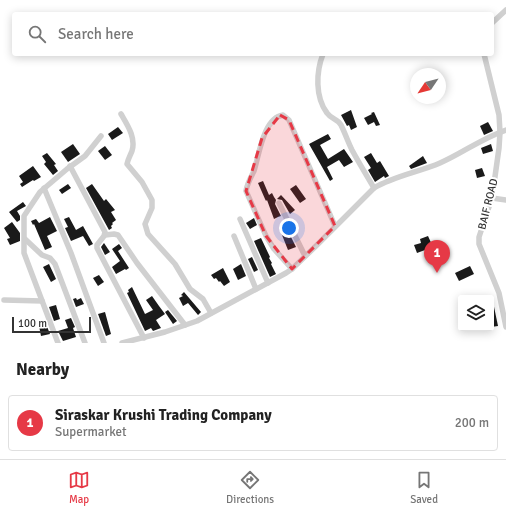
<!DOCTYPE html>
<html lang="en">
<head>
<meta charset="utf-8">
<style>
  :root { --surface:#fff; --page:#f2f2f2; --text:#222; --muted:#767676; --line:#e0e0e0; --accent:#e63946 }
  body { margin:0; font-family:Signika,sans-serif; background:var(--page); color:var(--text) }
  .controls { position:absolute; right:12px; bottom:12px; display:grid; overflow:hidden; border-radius:4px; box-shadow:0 2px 10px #0003 }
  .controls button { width:36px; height:36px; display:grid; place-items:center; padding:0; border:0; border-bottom:1px solid var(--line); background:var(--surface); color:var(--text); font:20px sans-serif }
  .compass { position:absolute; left:410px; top:68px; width:36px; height:36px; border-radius:50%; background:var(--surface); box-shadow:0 2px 10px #0003; rotate:235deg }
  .scale { position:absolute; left:12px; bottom:10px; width:79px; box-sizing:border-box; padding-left:4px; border:2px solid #333; border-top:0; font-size:11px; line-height:14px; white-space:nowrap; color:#333; -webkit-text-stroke:3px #fff; paint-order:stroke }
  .you { position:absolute; left:289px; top:228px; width:14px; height:14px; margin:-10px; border:3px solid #fff; border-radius:50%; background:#1a73e8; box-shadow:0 0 0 6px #1a73e833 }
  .badge { display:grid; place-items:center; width:26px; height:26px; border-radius:50%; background:var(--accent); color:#fff; font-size:13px; font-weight:700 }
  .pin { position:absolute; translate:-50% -33px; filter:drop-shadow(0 1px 2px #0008) }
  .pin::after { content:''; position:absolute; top:21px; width:14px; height:12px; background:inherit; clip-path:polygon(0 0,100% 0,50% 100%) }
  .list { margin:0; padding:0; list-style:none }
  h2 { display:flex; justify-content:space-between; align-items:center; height:52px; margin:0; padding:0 16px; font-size:17px }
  h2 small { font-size:13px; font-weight:400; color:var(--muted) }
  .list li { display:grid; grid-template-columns:26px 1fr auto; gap:12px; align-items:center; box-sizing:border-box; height:56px; margin:0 8px 8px; padding:0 8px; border:1px solid var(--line); border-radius:4px }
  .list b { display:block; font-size:15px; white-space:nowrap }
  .list p { margin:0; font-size:13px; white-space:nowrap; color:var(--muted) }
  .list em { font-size:13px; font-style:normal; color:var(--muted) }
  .icon { flex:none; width:22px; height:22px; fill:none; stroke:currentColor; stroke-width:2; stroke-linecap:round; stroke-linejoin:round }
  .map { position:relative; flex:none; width:506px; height:343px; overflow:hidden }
  .search { position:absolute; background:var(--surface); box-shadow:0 2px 10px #0003; left:12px; right:12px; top:12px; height:44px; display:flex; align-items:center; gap:10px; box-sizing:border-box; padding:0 14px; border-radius:4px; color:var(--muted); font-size:15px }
  .sheet { height:116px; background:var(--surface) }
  nav { display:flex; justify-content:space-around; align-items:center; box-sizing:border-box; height:56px; border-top:1px solid var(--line); background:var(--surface); font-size:11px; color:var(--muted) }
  nav a { display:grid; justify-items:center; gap:2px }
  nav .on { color:var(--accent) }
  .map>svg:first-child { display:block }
  .building { fill:#1a1a1a }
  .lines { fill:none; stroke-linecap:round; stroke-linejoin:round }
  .street { stroke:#d0d0d0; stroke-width:5.5 }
  .marked { fill:#e63946; fill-opacity:0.2; stroke:#e63946; stroke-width:3; stroke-dasharray:8 5; stroke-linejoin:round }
  .labels { text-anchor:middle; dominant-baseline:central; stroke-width:4; stroke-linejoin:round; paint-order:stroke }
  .street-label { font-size:11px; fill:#333; stroke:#fff }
</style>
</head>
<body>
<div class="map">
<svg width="506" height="343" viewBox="0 0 506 343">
  <rect width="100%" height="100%" fill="#fff"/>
  <g class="building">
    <polygon points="351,110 357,127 351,130 349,125 347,126 341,115"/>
    <polygon points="374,112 380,125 376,126 374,122 368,125 364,118 372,114 371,113"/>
    <polygon points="488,122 493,131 484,135 480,126"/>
    <polygon points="118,127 123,133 112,140 108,134"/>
    <polygon points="328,134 331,139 320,145 328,159 344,149 353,162 344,167 339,160 327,167 333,179 330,181 309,144"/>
    <polygon points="73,144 80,154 68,162 61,152"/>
    <polygon points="491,144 493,151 483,154 481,148"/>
    <polygon points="105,146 112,155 105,160 98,151"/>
    <polygon points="47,153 56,164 54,165 58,171 53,175 44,164 46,162 42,156"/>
    <polygon points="371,153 377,163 380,161 389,176 385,178 384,176 375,182 368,170 371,168 364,157"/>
    <polygon points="423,156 427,163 411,169 409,166"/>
    <polygon points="33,166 41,177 34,181 33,180 22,187 20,184 23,182 19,176"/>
    <polygon points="482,168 485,176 477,178 475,170"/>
    <polygon points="263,181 269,195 272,193 274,197 276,200 275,204 281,216 278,217 274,219 267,200 266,201 265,199 258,183"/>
    <polygon points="68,184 71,188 62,194 59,190"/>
    <polygon points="92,184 104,201 106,199 115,210 111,212 116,220 112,223 113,224 111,226 112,228 109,230 86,188"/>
    <polygon points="296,185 306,199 300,203 290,189"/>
    <polygon points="281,195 295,210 290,214 282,200 277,199"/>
    <polygon points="23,202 26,206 17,211 20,216 20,220 17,222 9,212"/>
    <polygon points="50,217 57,231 47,236 52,247 45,250 34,224 33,225 31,221 36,219 39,223"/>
    <polygon points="69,217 76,230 83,226 93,244 89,246 83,236 71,241 65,228 68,227 64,219"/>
    <polygon points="254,218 257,225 250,229 246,223"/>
    <polygon points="12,222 20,233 20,241 10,245 7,239 10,238 4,228"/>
    <polygon points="286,227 296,247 288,250 280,230"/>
    <polygon points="428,236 433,247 417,253 414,245 421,243 420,239"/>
    <polygon points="261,238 270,257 269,258 272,263 271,264 276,274 270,277 254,241"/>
    <polygon points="104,243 110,252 105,255 101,247"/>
    <polygon points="119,244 122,248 118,251 129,268 126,270 125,269 116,274 112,267 120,261 112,249"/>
    <polygon points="252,257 258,270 254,272 248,259"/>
    <polygon points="49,264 56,279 51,282 43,267"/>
    <polygon points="241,264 246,276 238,280 233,269"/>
    <polygon points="470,266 474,274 459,281 455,273"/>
    <polygon points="223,268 230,282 224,286 220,281 219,282 216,278 214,279 211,275"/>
    <polygon points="99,275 104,282 98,286 93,278"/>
    <polygon points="132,287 145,314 153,310 146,300 152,296 159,306 165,314 156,320 161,328 153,331 151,328 145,331 127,293 129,292 128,290"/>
    <polygon points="184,292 201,312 198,315 188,303 183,306 179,298 183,296 181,295"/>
    <polygon points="76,298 77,300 81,298 84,304 76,307 73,299"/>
    <polygon points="493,302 498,326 491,327 491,303"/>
    <polygon points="56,305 60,319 54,321 49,307"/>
    <polygon points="168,310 177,321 173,324 165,312"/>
    <polygon points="105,312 111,334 106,336 98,314"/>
    <polygon points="71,318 75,327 73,328 76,337 63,341 58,331 68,328 65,320"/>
    <polygon points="46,324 50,334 41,336 39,326"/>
  </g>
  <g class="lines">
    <g class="street">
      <polyline points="492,23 506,10"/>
      <path d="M323,54C316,72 315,97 327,113C331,119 338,119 341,125C345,133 348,142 352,150C359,163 367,176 374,188"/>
      <polyline points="484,54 499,115 500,132 499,148 492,198 479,237 479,244 499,293 506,327"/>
      <path d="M121,114C128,126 136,138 132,151C130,156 128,159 127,164L142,182L152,200V208L145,224L148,234L175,264L190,289L203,299L211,313"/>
      <polyline points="70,166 105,232 104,236 97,245 97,248 144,338"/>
      <polyline points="44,188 71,253 104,343"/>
      <polyline points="492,198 506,200"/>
      <polyline points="279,203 305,256"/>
      <polyline points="240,219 268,283"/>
      <polyline points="105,235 114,234 118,235 137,263 185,325"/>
      <polyline points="234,236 256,289"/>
      <polyline points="25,239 42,255 50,258 55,264 85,343"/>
      <path d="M292,269L274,249L266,236L246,191C247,184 251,177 254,171C259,156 263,118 283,115L289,120L335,226"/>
      <polyline points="4,300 42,301"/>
      <polyline points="58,343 24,253 24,216 40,192 67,169 85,156 101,136"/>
      <path d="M122,343L165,332L197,321L286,273L292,269L317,245L374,188C394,176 419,172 440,163C463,153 482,138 506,130"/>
    </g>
  </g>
  <path class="marked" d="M280,115L289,120L335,226L292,269L266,236L246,191L262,138Z"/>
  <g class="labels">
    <g class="street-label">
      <text transform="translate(488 204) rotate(-76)">BAIF ROAD</text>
    </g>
  </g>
</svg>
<div class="controls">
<button><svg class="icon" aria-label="layers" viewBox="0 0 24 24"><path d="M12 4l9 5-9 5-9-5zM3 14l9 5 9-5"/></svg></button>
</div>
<svg class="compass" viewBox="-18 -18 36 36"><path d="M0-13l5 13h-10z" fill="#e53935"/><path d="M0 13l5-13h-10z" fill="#767676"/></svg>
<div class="scale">100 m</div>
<div class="you"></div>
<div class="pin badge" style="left:437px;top:273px">1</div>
<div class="search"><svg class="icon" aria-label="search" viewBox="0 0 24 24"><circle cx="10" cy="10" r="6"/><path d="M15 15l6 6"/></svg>Search here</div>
</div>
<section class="sheet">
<h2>Nearby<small></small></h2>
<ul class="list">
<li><span class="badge">1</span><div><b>Siraskar Krushi Trading Company</b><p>Supermarket</p></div><em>200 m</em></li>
</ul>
</section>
<nav>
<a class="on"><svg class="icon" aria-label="map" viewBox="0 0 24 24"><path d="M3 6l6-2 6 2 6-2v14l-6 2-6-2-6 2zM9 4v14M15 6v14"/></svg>Map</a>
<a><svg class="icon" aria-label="directions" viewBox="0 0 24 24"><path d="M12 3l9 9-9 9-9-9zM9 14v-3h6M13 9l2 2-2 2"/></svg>Directions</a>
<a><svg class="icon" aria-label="saved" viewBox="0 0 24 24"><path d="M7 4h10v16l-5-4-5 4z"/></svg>Saved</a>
</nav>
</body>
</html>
